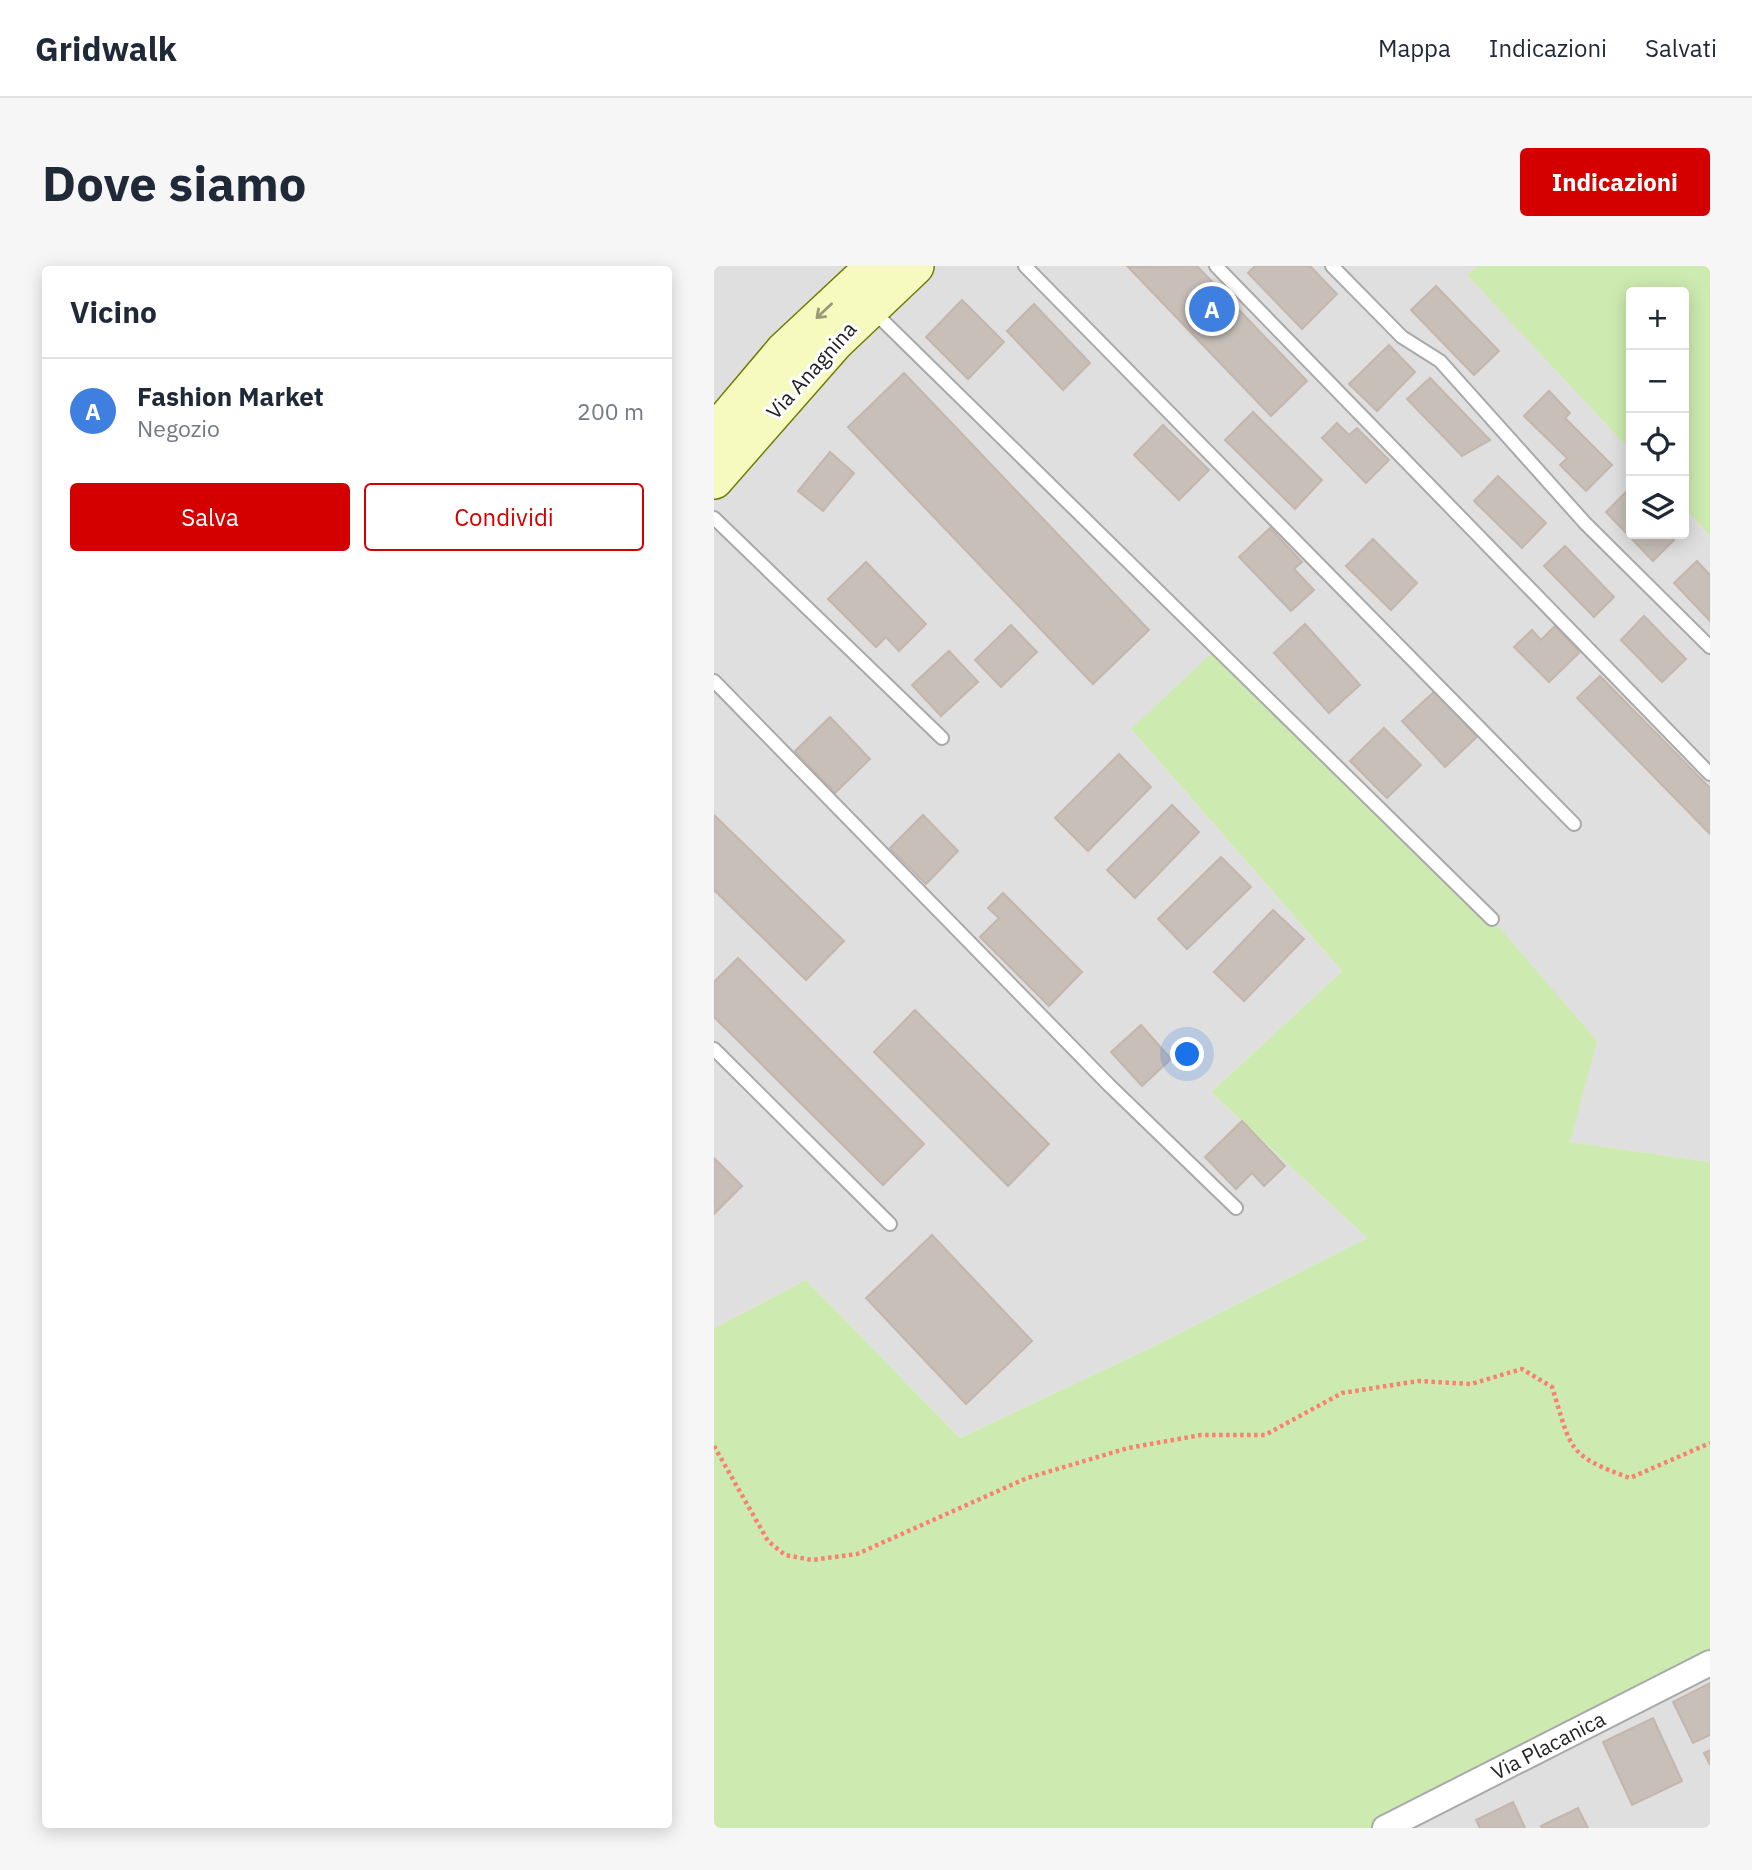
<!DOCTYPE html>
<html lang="it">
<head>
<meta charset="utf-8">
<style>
  :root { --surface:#fff; --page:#f6f6f7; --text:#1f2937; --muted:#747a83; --line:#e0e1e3; --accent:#d40000 }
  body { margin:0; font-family:"IBM Plex Sans",sans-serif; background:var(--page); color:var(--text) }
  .controls { position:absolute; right:21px; top:21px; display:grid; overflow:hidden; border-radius:7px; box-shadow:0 4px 18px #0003 }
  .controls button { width:63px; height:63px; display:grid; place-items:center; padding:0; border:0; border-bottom:2px solid var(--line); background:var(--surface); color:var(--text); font:35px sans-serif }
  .you { position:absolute; left:474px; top:789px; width:24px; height:24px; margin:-18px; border:5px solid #fff; border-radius:50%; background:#1a73e8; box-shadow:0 0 0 10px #1a73e833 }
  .badge { display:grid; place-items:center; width:46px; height:46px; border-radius:50%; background:var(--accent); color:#fff; font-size:23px; font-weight:700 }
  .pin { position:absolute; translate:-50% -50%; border:4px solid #fff; box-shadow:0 2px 7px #0006 }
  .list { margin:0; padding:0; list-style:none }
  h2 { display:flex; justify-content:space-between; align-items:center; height:91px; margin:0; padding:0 28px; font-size:30px }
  h2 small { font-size:23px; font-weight:400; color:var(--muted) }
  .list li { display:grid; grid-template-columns:46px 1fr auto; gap:21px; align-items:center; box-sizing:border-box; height:105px; padding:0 28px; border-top:2px solid var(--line) }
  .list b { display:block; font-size:26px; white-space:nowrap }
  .list p { margin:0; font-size:23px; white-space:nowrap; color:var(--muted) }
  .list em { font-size:23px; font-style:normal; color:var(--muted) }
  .actions { display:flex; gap:14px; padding:21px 28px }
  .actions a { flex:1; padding:16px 0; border:2px solid var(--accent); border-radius:7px; text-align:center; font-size:24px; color:var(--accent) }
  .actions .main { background:var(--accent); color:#fff }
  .icon { flex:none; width:38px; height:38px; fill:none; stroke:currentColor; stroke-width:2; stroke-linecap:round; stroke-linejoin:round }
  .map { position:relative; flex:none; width:996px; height:1562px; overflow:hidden; border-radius:7px }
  header { display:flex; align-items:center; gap:42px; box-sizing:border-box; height:98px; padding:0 35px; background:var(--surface); border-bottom:2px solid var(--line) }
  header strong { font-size:33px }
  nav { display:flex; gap:38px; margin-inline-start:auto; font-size:24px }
  .intro { display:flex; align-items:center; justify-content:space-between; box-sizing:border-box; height:168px; padding:0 42px }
  h1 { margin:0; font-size:49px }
  .button { padding:18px 32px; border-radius:7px; background:var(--accent); color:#fff; font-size:24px; font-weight:700 }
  main { display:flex; gap:42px; padding:0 42px }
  aside { flex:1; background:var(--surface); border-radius:7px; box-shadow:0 4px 18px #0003 }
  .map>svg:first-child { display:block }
  .residential { fill:#e0dfdf }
  .grass { fill:#cdebb0 }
  .building { fill:#c7bfb8; stroke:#c4b6ab; stroke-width:2 }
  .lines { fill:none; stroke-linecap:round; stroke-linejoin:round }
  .lane-casing { stroke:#a9a9a9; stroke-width:16 }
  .street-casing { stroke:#a9a9a9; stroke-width:28 }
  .secondary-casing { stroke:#707d05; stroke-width:40 }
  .path { stroke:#fa8072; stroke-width:4.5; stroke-dasharray:3.5 3.5; stroke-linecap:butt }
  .lane { stroke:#fff; stroke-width:12 }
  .street { stroke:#fff; stroke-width:24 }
  .secondary { stroke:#f7fabf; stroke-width:37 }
  .oneway { stroke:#979978 }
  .labels { text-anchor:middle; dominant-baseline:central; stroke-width:6; stroke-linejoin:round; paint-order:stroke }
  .street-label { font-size:21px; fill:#222; stroke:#fff }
</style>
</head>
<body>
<header>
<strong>Gridwalk</strong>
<nav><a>Mappa</a><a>Indicazioni</a><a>Salvati</a></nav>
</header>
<div class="intro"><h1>Dove siamo</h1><a class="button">Indicazioni</a></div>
<main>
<aside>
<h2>Vicino<small></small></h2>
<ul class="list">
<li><span class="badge" style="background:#3f7fe0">A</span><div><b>Fashion Market</b><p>Negozio</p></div><em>200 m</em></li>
</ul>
<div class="actions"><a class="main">Salva</a><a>Condividi</a></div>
</aside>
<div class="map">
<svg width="996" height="1562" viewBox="0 0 996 1562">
  <rect width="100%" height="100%" fill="#f2efe9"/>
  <g class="residential">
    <polygon points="0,0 763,0 754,9 917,185 917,268 970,268 970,242 996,270 996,896 855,876 417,463 628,705 497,826 653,972 436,1082 246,1172 92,1014 0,1062"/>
    <polygon points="996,1409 996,1562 688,1562"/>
  </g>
  <g class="grass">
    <polygon points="763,0 996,0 996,270 970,242 970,26 917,26 917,185 753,9"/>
    <polygon points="502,383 778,653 883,775 856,876 996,896 996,1397 671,1562 0,1562 0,1062 92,1014 246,1172 436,1082 653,972 497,826 628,705 417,463"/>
  </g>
  <g class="building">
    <polygon points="483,0 593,115 557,150 414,1"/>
    <polygon points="541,0 596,0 623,28 588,63 534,7"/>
    <polygon points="722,20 785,85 760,109 697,44"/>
    <polygon points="248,34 290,76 254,113 212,71"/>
    <polygon points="320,38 376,97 349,124 293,65"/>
    <polygon points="675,79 701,106 663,145 635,118"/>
    <polygon points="190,107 435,364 379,418 134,161"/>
    <polygon points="716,112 776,174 748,190 693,133"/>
    <polygon points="835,125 856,147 851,152 898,199 872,225 846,199 853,192 810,150"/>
    <polygon points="539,146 608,214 581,243 511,174"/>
    <polygon points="623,157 635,169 643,162 675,194 652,217 608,172"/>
    <polygon points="449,159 495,204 465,234 420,189"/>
    <polygon points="116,186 140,207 109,245 84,225"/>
    <polygon points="784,210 832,257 808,282 760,235"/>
    <polygon points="913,225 917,229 917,268 955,268 960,274 939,295 892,246"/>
    <polygon points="556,262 588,296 580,303 600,324 577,345 525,291"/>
    <polygon points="659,273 703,317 677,344 632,300"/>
    <polygon points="851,280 900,331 880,351 830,300"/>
    <polygon points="983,295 996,309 996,355 960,317"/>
    <polygon points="152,296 212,358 185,385 172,371 162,381 114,333"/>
    <polygon points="930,350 972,393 948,416 907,374"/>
    <polygon points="591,358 646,419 615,447 560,387"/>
    <polygon points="297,359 323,386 287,421 261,394"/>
    <polygon points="841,360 866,386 835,416 800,381 818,364 827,374"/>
    <polygon points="235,385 264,416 227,450 198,419"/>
    <polygon points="886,410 996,522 996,568 863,432"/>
    <polygon points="721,425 763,471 731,501 688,455"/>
    <polygon points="116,451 156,493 121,527 81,485"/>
    <polygon points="670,462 707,499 673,532 636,495"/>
    <polygon points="405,488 437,521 374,585 341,552"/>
    <polygon points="458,539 485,566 421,632 393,604"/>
    <polygon points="0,549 130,675 92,714 0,624"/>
    <polygon points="209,549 244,585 212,618 176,582"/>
    <polygon points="507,591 537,621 473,683 444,653"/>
    <polygon points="289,627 368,706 335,740 266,671 285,652 274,642"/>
    <polygon points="559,644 590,673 530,735 500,706"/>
    <polygon points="24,692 210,878 169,919 0,751 0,716"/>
    <polygon points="201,744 335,878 294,920 160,786"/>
    <polygon points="427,759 457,793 428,820 397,786"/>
    <polygon points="528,855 571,900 550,920 538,907 522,923 491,891"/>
    <polygon points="0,892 28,920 0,948"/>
    <polygon points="218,969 318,1075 252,1138 152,1032"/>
    <polygon points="996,1417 996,1469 979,1477 959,1436"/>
    <polygon points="939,1452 968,1515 918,1539 889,1476"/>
    <polygon points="996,1484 996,1499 990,1487"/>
    <polygon points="799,1536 811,1562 766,1562 762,1554"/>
    <polygon points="864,1542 874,1562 828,1562 827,1560"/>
  </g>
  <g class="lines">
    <g class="lane-casing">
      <g id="lane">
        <polyline points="311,0 860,558"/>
        <polyline points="502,0 996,508"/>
        <polyline points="618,0 688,71 726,95 871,257 996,381"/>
        <polyline points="158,44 778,653"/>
        <polyline points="0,252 228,472"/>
        <polyline points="0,415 395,819 522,942"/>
        <polyline points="0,783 176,958"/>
      </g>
    </g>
    <g class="street-casing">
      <polyline id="street" points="671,1562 996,1397"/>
    </g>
    <g class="secondary-casing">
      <g id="secondary">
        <polyline points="0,168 71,84 161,0"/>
        <polyline points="0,214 121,76 201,0"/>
      </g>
    </g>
    <path class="path" d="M0,1180L54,1275L71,1289L98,1294L143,1288L313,1212L414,1182L487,1169H551L628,1127L704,1115L757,1118L808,1103L838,1121C858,1184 852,1189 916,1212L996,1177"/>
    <use href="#lane" class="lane"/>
    <use href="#street" class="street"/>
    <use href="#secondary" class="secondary"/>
  </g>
  <defs><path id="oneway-shaft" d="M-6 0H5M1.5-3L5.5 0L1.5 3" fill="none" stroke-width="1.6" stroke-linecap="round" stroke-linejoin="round" transform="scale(1.75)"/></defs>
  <use class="oneway" href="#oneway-shaft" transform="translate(110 45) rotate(137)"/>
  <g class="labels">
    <g class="street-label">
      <text transform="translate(97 104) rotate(-48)">Via Anagnina</text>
      <text transform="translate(834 1479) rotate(-27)">Via Placanica</text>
    </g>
  </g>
</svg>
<div class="controls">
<button>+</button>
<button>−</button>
<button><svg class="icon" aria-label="locate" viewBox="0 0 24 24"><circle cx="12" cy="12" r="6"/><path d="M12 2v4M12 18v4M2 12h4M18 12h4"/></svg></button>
<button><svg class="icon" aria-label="layers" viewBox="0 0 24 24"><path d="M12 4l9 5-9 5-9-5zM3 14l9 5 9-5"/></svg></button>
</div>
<div class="you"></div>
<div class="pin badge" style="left:498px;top:43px;background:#3f7fe0">A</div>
</div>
</main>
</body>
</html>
